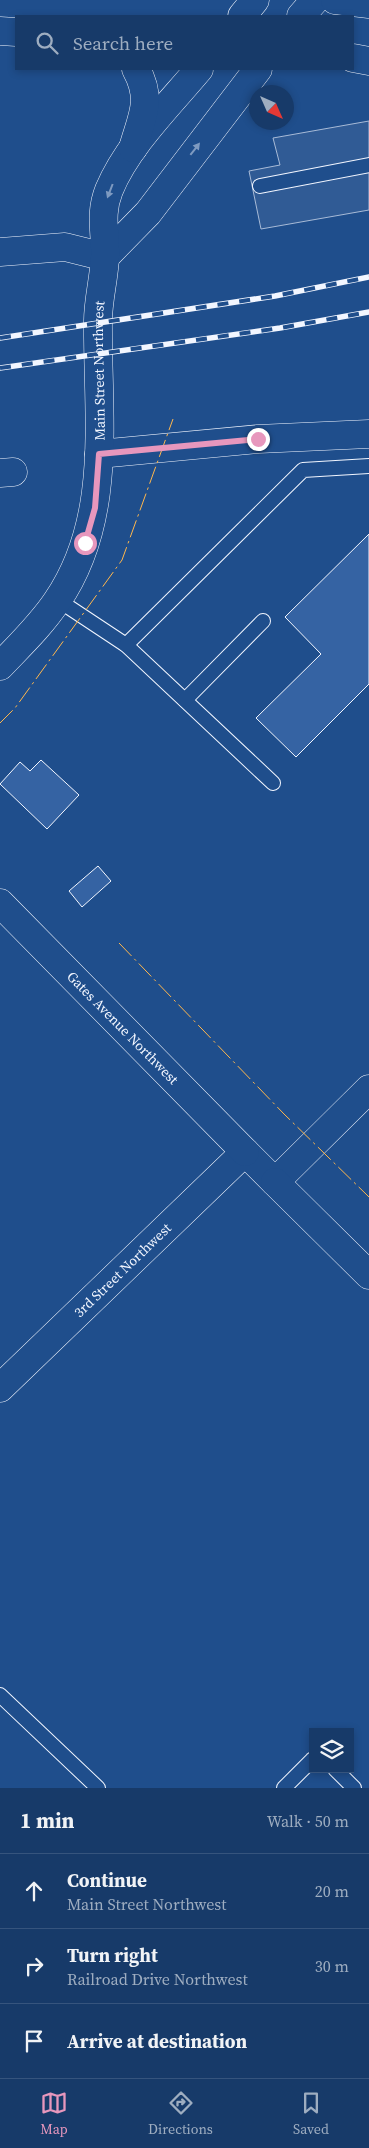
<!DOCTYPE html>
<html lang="en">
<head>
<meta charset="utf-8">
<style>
  :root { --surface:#173a69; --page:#20416f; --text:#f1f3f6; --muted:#9eadc0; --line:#36547d; --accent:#e797bd }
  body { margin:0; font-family:"Source Serif 4",serif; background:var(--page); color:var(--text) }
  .controls { position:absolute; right:15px; bottom:15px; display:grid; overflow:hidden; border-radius:0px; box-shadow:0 2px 8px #0003 }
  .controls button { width:45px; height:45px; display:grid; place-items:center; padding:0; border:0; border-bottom:1px solid var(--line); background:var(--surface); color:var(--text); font:25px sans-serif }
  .compass { position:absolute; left:249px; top:85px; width:45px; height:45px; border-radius:50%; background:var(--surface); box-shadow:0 2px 8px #0003; rotate:135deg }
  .stop { position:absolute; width:15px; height:15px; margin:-11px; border:4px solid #e797bd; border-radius:50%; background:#fff }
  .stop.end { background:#e797bd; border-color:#fff; box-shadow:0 1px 5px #0008 }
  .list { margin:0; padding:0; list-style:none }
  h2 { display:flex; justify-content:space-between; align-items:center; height:65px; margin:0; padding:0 20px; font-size:21px }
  h2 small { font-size:16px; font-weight:400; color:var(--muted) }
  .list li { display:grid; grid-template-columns:32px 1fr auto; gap:15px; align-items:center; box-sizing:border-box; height:75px; padding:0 20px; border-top:1px solid var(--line) }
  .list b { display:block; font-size:19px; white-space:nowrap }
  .list p { margin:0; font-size:16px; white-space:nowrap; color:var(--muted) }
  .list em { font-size:16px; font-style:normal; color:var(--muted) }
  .icon { flex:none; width:28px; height:28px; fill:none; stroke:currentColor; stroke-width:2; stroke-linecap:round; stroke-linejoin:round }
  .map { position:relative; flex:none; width:369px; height:1788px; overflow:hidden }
  .search { position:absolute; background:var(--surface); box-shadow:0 2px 8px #0003; left:15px; right:15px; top:15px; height:55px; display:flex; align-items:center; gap:12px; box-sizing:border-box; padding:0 18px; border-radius:0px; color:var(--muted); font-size:19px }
  .sheet { height:290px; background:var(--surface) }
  nav { display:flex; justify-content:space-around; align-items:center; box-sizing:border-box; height:70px; border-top:1px solid var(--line); background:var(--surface); font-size:14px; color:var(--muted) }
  nav a { display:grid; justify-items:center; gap:2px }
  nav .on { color:var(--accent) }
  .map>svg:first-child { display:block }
  .parking { fill:#305b95; stroke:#a8bbd7 }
  .building { fill:#3563a3; stroke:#f2f6ff }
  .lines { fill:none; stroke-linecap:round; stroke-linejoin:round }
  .service-casing { stroke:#f2f6ff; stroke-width:16 }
  .minor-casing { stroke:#f2f6ff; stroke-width:29 }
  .tertiary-casing { stroke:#f2f6ff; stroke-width:29 }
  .secondary-casing { stroke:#f2f6ff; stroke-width:29 }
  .trunk-casing { stroke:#f2f6ff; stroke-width:29 }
  .service { stroke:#1f4e8c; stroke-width:14 }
  .minor { stroke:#1f4e8c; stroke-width:28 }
  .tertiary { stroke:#1f4e8c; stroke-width:28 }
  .secondary { stroke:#1f4e8c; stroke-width:28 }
  .trunk { stroke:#1f4e8c; stroke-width:28 }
  .rail-casing { stroke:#f2f6ff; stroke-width:5.5 }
  .rail { stroke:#1f4e8c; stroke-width:4; stroke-dasharray:11; stroke-linecap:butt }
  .power { stroke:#ffb74d; stroke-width:1; stroke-dasharray:18 4 2.5 4; stroke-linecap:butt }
  .oneway { fill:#7e9ac0 }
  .route { stroke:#e797bd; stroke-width:6 }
  .labels { text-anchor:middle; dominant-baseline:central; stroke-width:4; stroke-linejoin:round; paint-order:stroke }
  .street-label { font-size:14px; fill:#f2f6ff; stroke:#1f4e8c }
</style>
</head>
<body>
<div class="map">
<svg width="369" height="1788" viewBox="0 0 369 1788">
  <rect width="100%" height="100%" fill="#1f4e8c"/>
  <polygon class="parking" points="369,121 369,210 261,229 249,171 280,165 273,138"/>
  <g class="building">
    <polygon points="369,534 369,684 296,757 256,718 321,654 285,617"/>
    <polygon points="41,760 79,795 47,829 0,784 20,762 30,771"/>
    <polygon points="98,866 111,881 82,907 69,891"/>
  </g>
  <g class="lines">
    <g class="service-casing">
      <g id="service">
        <polyline points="260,186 369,165"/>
        <polyline points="58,600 126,645 273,783"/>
        <polyline points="126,645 303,470 369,466"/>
        <polyline points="185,700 263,621"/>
        <polyline points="0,1695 98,1788"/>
        <polyline points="335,1769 354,1788"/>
        <polyline points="284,1788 313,1759"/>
      </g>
    </g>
    <g class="minor-casing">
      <g id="minor">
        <polyline points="0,252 65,247 105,257"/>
        <polyline points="99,454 258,439 369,434"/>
        <polyline points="0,473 13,472"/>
        <path id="s1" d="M0,1388L245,1152L275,1182L369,1089"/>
      </g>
    </g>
    <g class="tertiary-casing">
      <g id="tertiary">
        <path id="s2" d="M0,903L245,1152"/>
        <polyline points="275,1182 369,1275"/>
      </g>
    </g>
    <g class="secondary-casing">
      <g id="secondary">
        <polyline points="242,16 255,0"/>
        <polyline points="301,16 315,0"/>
        <polyline points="105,257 148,213 258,69"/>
        <path id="s3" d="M0,666C20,645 41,625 57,601C114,518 97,415 98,321C98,300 104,279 105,257C106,233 99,215 109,190C127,146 169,105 199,69"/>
      </g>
    </g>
    <g class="trunk-casing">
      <g id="trunk">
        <polyline points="335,0 369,4"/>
        <polyline points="0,31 16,32"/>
        <polyline points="353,58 369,61"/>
        <path d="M133,148C142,116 153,100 136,69"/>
      </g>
    </g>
    <use href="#service" class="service"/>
    <use href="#minor" class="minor"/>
    <use href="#tertiary" class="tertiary"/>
    <use href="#secondary" class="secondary"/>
    <use href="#trunk" class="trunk"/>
    <g class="rail-casing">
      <g id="rail">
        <polyline points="0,338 275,296 369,277"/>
        <polyline points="0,368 280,328 369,312"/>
      </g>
    </g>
    <use href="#rail" class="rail"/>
    <g class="power">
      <polyline points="0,723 15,708 122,560 173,419"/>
      <polyline points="119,943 284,1114 369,1197"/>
    </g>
  </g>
  <defs><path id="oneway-solid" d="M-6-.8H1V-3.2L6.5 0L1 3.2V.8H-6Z" transform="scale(1.25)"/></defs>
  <g class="oneway">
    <use href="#oneway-solid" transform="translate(195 149) rotate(-52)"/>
    <use href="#oneway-solid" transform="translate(110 191) rotate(111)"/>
  </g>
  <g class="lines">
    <polyline class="route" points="85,543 95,508 99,454 258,439"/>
  </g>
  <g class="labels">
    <g class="street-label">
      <text stroke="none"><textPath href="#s3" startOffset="325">Main Street Northwest</textPath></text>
      <text stroke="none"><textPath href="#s2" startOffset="175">Gates Avenue Northwest</textPath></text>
      <text stroke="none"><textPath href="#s1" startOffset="170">3rd Street Northwest</textPath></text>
    </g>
  </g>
</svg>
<div class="controls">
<button><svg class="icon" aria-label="layers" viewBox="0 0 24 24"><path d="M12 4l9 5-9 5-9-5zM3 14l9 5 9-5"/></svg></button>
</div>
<svg class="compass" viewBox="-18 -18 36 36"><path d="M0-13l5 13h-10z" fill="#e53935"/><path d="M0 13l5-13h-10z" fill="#9eadc0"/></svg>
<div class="stop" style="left:85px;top:543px"></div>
<div class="stop end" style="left:258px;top:439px"></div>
<div class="search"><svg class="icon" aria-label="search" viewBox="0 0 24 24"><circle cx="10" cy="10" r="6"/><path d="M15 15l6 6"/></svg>Search here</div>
</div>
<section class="sheet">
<h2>1 min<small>Walk · 50 m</small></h2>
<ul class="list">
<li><svg class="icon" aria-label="ahead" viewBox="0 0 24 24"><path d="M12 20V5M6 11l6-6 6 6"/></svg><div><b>Continue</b><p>Main Street Northwest</p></div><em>20 m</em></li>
<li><svg class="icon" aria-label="right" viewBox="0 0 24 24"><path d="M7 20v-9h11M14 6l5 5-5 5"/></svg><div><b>Turn right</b><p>Railroad Drive Northwest</p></div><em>30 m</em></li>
<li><svg class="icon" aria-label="arrive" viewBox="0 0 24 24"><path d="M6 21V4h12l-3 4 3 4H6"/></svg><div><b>Arrive at destination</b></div></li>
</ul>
</section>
<nav>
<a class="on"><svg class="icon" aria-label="map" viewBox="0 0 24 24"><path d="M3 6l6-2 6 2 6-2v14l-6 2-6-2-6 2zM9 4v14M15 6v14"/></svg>Map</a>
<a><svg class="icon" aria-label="directions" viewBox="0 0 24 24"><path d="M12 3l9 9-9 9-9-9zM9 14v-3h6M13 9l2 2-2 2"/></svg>Directions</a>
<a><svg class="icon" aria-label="saved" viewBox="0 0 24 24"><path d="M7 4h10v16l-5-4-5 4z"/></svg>Saved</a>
</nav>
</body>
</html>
